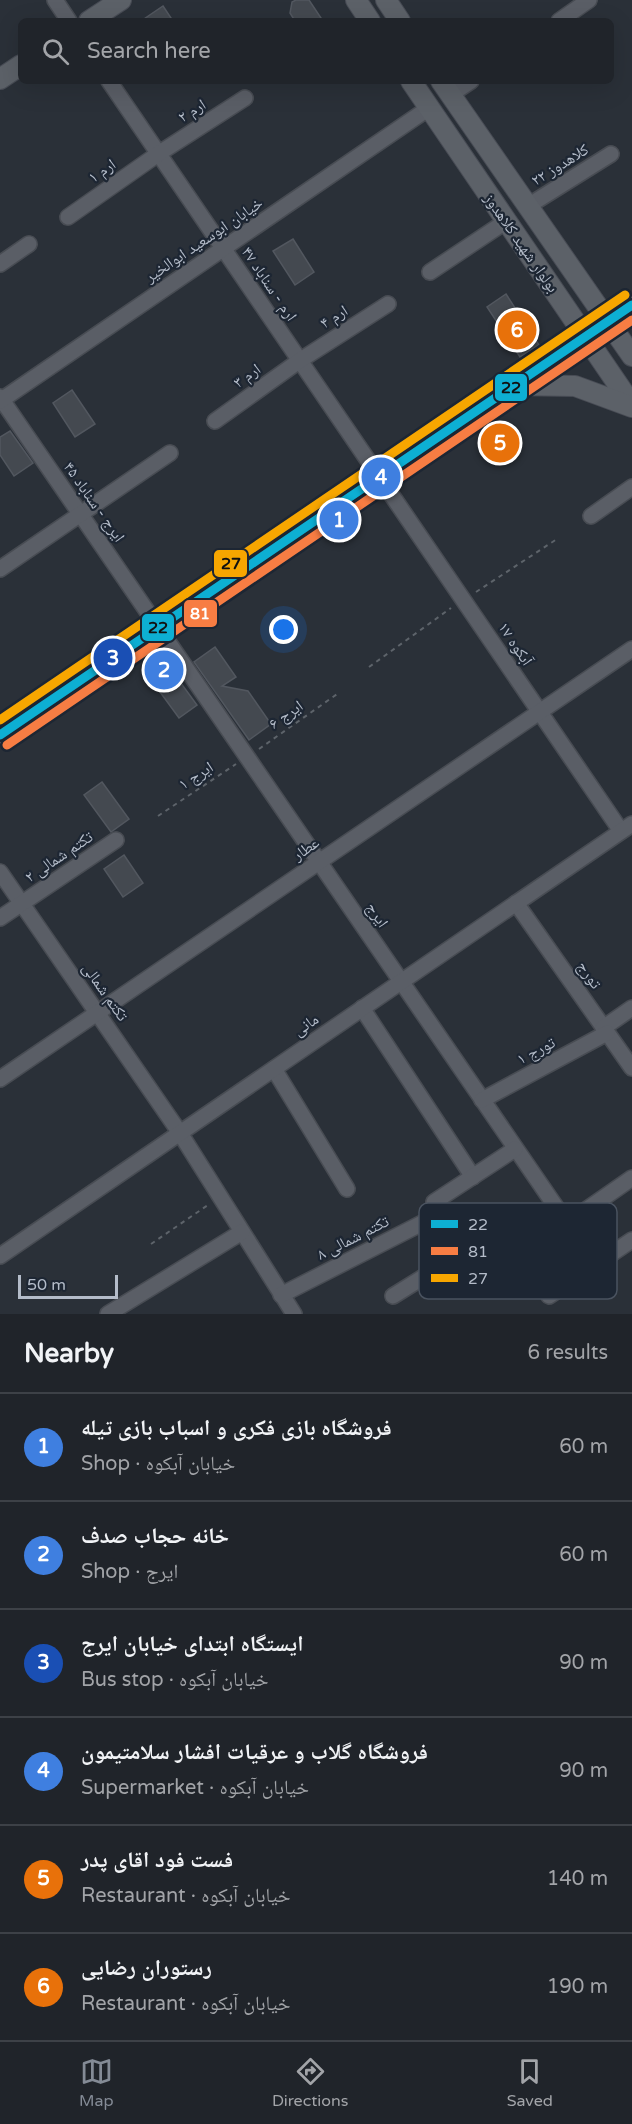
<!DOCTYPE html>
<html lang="en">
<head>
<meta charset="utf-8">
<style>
  :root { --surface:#20242a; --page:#2d3036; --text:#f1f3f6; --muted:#a2a4a8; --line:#3d4147; --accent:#848b96 }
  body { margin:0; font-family:"Varela Round","Noto Naskh Arabic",sans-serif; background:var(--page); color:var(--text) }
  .scale { position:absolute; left:18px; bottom:15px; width:100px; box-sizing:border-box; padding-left:6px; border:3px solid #b4bcc9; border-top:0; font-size:16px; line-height:21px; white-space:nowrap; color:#b4bcc9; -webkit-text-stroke:4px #1d2633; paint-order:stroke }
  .you { position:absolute; left:284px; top:630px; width:21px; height:21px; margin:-15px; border:4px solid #fff; border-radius:50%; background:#1a73e8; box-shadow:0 0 0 9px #1a73e833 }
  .badge { display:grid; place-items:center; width:39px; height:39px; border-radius:50%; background:var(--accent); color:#fff; font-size:20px; font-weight:700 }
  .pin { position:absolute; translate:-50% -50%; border:3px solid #fff; box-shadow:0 2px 6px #0006 }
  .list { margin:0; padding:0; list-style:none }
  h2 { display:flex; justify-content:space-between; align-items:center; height:78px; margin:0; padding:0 24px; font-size:26px }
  h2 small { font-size:20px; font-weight:400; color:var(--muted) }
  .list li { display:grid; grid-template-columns:39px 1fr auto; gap:18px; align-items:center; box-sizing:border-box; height:108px; padding:0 24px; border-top:2px solid var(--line) }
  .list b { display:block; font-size:22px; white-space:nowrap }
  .list p { margin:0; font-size:20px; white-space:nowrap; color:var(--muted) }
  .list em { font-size:20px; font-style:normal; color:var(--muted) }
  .icon { flex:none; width:33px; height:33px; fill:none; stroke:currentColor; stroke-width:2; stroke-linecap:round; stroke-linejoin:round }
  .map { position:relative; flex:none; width:632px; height:1314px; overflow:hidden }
  .search { position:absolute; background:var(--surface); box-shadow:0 6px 24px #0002; left:18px; right:18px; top:18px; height:66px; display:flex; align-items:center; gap:15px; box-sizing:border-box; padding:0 21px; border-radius:9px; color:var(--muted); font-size:22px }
  .sheet { height:726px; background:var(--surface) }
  nav { display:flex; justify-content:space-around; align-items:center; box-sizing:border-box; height:84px; border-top:2px solid var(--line); background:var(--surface); font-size:16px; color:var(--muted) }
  nav a { display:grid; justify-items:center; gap:3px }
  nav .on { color:var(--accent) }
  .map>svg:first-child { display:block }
  .building { fill:#444950; stroke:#52575f; stroke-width:1.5 }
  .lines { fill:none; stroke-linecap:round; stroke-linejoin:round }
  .minor-casing { stroke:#484c53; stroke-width:18 }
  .major-casing { stroke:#484c55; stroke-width:22 }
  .path { stroke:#5d636a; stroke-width:2; stroke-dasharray:4.5 4.5; stroke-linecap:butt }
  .minor { stroke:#5a5e66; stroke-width:15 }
  .major { stroke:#5c6168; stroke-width:20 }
  .bus-1-casing { stroke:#1d2633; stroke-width:14 }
  .bus-2-casing { stroke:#1d2633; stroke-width:14 }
  .bus-3-casing { stroke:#1d2633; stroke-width:14 }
  .bus-1 { stroke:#0dafd3; stroke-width:9 }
  .bus-2 { stroke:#f77d43; stroke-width:9 }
  .bus-3 { stroke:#f7a600; stroke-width:9 }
  .labels { text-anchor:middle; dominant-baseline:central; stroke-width:4.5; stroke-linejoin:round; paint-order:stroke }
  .street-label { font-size:16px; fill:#b4bcc9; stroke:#1d2633 }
  .key { fill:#1d2633; stroke:#4a5360; stroke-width:1.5 }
  .key-label { font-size:16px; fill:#b4bcc9 }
  .line-badge { stroke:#1d2633; stroke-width:2 }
  .badge-label { font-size:16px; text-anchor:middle; font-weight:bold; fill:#fff }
  .pale-badge-label { font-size:16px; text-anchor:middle; font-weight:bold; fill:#111 }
</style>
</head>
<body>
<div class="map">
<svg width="632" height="1314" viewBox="0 0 632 1314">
  <rect width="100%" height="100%" fill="#2a3038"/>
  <g class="building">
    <polygon points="296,0 309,0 323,21 295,21 290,13 292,2"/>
    <polygon points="163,6 173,21 141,21"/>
    <polygon points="293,239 314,272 295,285 273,251"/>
    <polygon points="506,294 539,345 520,357 487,307"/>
    <polygon points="72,390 95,424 75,437 53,403"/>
    <polygon points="10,431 33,463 14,476 0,455 0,437"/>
    <polygon points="215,647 236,677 222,686 248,691 271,724 249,740 194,662"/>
    <polygon points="175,675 197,705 179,718 157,688"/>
    <polygon points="102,782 129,819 111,832 84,795"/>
    <polygon points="124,855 143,883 123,897 104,869"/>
  </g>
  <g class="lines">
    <g class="minor-casing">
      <g id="minor">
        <polyline points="55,0 69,21"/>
        <polyline points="559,21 589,0"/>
        <polyline points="109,81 621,831"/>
        <polyline points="450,95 471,81"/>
        <polyline points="528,206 611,154"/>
        <polyline points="68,217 158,154 245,98"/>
        <polyline points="0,264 29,244"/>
        <polyline points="430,272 505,222"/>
        <polyline points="0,397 567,1223"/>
        <polyline points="0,401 429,108"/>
        <polyline points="215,421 299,361 388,304"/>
        <polyline points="591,516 632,487"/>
        <polyline points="0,569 170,453"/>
        <polyline points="0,872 180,1133 294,1314"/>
        <polyline points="516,903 632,1068"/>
        <polyline points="0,918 116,840"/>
        <polyline points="362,1008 473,1177"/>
        <polyline points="603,1028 632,1008"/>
        <polyline points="274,1069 347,1189"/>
        <polyline points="0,1079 632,649"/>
        <polyline points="482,1100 607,1033"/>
        <polyline points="515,1149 434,1202 478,1285 632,1178"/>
        <polyline points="0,1256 632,824"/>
        <polyline points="281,1295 440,1214"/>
        <polyline points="393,1296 462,1253"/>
        <polyline points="549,1296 632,1240"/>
        <polyline points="108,1314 242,1232"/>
      </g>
    </g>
    <g class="major-casing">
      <g id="major">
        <polyline points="356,0 370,21"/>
        <polyline points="386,0 400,21"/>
        <polyline points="89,21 121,0"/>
        <polyline points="0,79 21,65"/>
        <polyline points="411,81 632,405"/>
        <polyline points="441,81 632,356"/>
        <polyline points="513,385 575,386 632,407"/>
        <polyline points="0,735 632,305"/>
      </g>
    </g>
    <g class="path">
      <polyline points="476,592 557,539"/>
      <polyline points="369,667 451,608"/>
      <polyline points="259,749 340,692"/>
      <polyline points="158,816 236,764"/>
      <polyline points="151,1244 208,1205"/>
    </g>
    <use href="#minor" class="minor"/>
    <use href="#major" class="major"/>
    <g class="bus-1-casing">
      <polyline id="bus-1" points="0,735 632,305"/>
    </g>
    <g class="bus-2-casing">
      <polyline id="bus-2" points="7,745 632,320"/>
    </g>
    <g class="bus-3-casing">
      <polyline id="bus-3" points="0,720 625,295"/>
    </g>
    <use href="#bus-1" class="bus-1"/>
    <use href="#bus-2" class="bus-2"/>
    <use href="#bus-3" class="bus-3"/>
  </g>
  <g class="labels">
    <g class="street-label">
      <text transform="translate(192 111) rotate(-32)">ارم ۲</text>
      <text transform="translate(560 165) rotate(-32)">کلاهدوز ۲۲</text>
      <text transform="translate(102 171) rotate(-35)">ارم ۱</text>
      <text transform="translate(204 240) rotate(-34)">خیابان ابوسعید ابوالخیر</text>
      <text transform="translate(521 243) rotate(55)">بولوار شهید کلاهدوز</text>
      <text transform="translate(269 284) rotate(56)">ارم - سناباد ۴۷</text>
      <text transform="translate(334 317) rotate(-32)">ارم ۴</text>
      <text transform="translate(247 376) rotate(-36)">ارم ۳</text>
      <text transform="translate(94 502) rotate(55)">ایرج - سناباد ۴۵</text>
      <text transform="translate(515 644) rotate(56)">آبکوه ۱۷</text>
      <text transform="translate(286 715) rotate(-35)">ایرج ۶</text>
      <text transform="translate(196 776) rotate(-33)">ایرج ۱</text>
      <text transform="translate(306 849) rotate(-34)">عطار</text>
      <text transform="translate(59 857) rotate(-34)">تکتم شمالی ۲</text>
      <text transform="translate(377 915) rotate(56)">ایرج</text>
      <text transform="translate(589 975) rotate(55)">تورج</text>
      <text transform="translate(105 992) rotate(55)">تکتم شمالی</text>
      <text transform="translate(306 1025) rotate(-34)">مانی</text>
      <text transform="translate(536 1051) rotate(-28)">تورج ۱</text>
      <text transform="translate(353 1238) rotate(-27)">تکتم شمالی ۸</text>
    </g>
  </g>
  <rect x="419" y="1203" width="198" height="96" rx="9" class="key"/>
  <rect x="431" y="1220" width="27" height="8" fill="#0dafd3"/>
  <rect x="431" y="1247" width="27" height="8" fill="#f77d43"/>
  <rect x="431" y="1274" width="27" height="8" fill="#f7a600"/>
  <g class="key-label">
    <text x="468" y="1230">22</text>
    <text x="468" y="1257">81</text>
    <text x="468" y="1284">27</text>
  </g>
  <g class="line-badge">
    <rect x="494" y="373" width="34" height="29" rx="6" fill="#0dafd3"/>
    <rect x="213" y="549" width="35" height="29" rx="6" fill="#f7a600"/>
    <rect x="183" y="599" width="35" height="29" rx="6" fill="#f77d43"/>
    <rect x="141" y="613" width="34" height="29" rx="6" fill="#0dafd3"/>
  </g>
  <g class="badge-label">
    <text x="200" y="619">81</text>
  </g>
  <g class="pale-badge-label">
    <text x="511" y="393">22</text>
    <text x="231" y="569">27</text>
    <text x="158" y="633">22</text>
  </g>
</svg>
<div class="scale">50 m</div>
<div class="you"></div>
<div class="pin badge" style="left:339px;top:520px;background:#3f7fe0">1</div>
<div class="pin badge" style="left:164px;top:670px;background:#3f7fe0">2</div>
<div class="pin badge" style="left:113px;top:658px;background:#1a4fb4">3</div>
<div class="pin badge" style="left:381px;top:477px;background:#3f7fe0">4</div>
<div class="pin badge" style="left:500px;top:443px;background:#e8710a">5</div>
<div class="pin badge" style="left:517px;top:330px;background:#e8710a">6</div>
<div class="search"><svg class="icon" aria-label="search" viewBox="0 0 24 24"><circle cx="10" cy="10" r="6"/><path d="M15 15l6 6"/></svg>Search here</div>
</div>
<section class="sheet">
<h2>Nearby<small>6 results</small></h2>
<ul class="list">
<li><span class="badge" style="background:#3f7fe0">1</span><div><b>فروشگاه بازی فکری و اسباب بازی تیله</b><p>Shop · خیابان آبکوه</p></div><em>60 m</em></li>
<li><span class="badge" style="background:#3f7fe0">2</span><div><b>خانه حجاب صدف</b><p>Shop · ایرج</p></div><em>60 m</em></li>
<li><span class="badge" style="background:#1a4fb4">3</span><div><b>ایستگاه ابتدای خیابان ایرج</b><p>Bus stop · خیابان آبکوه</p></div><em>90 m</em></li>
<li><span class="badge" style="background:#3f7fe0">4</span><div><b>فروشگاه گلاب و عرقیات افشار سلامتیمون</b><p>Supermarket · خیابان آبکوه</p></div><em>90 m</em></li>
<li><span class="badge" style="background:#e8710a">5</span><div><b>فست فود اقای پدر</b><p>Restaurant · خیابان آبکوه</p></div><em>140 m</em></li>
<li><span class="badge" style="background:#e8710a">6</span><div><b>رستوران رضایی</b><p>Restaurant · خیابان آبکوه</p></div><em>190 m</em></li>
</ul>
</section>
<nav>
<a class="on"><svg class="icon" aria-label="map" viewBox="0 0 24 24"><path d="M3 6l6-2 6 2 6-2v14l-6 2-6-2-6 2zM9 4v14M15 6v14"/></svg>Map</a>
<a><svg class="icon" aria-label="directions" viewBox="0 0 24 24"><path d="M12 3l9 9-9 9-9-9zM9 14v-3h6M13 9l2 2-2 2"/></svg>Directions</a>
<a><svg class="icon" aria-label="saved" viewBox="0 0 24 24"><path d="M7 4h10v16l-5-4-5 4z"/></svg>Saved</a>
</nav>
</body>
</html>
